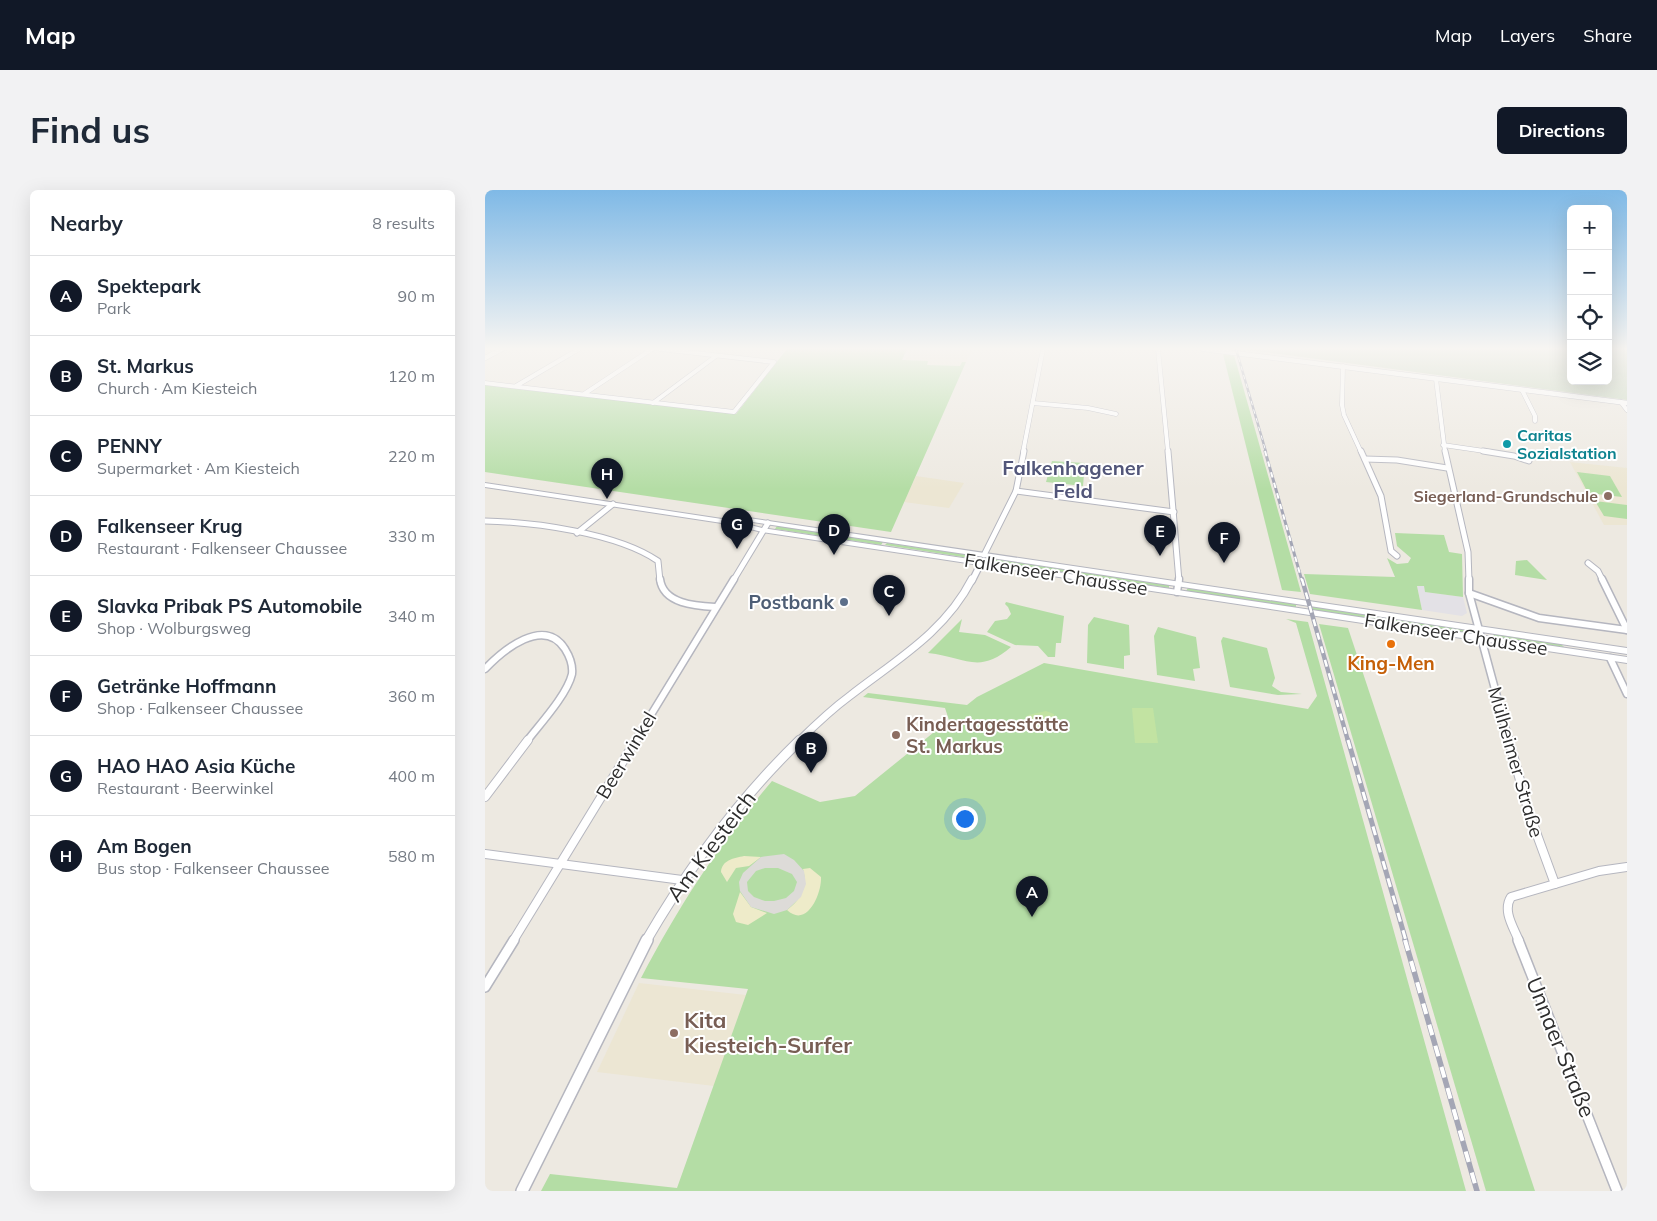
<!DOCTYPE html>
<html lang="en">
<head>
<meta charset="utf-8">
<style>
  :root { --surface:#fff; --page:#f2f2f3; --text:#1f2937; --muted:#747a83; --line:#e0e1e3; --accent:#111827 }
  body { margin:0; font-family:Mulish,sans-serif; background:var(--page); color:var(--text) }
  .controls { position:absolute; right:15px; top:15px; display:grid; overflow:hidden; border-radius:8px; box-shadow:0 5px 20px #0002 }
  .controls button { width:45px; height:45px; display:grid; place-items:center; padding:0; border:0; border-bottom:1px solid var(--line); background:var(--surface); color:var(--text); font:25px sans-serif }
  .you { position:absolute; left:479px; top:628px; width:18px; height:18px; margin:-12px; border:4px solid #fff; border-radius:50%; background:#1a73e8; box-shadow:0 0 0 8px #1a73e833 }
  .badge { display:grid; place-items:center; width:32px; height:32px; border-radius:50%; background:var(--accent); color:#fff; font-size:16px; font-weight:700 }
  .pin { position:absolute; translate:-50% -41px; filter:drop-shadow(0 1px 2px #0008) }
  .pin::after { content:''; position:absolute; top:26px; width:18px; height:15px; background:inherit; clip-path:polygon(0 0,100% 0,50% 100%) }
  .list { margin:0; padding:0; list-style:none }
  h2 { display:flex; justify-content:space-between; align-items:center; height:65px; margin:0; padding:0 20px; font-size:21px }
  h2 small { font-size:16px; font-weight:400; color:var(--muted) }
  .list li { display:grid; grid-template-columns:32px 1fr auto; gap:15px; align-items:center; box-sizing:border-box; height:80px; padding:0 20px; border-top:1px solid var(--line) }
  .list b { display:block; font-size:19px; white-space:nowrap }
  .list p { margin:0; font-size:16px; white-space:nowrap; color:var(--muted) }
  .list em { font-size:16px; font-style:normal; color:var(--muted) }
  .icon { flex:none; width:28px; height:28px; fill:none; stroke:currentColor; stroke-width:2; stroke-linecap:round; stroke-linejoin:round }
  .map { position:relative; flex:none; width:1142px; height:1001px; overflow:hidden; border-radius:8px }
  header { display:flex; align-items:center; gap:30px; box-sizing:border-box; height:70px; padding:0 25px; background:var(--accent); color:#fff }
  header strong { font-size:24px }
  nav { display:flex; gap:28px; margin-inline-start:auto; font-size:18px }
  .intro { display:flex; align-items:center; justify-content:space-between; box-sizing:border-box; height:120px; padding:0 30px }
  h1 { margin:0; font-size:35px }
  .button { padding:12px 22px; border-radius:8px; background:var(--accent); color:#fff; font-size:18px; font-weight:700 }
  main { display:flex; gap:30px; padding:0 30px }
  aside { flex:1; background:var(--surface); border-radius:8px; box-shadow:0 5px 20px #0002 }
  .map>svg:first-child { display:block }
  .industrial { fill:#e3e1e6 }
  .education { fill:#ece6d3 }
  .green { fill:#b4dda5 }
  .sand { fill:#eeebc9 }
  .cemetery { fill:#c5d5bb }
  .pitch { fill:#c2e3a2 }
  .plaza { fill:#dddbd8; fill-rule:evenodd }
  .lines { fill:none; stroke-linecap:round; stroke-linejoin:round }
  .minor-far4-casing { stroke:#b5b6bf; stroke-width:5 }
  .minor-far3-casing { stroke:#b5b6bf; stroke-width:7 }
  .minor-far2-casing { stroke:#b5b6bf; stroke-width:9 }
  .minor-far1-casing { stroke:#b5b6bf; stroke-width:10 }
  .minor-casing { stroke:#b5b6bf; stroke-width:12 }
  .tertiary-far4-casing { stroke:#b5b6bf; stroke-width:5.5 }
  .tertiary-far3-casing { stroke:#b5b6bf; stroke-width:8 }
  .tertiary-far2-casing { stroke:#b5b6bf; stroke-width:9 }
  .tertiary-far1-casing { stroke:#b5b6bf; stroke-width:11 }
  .tertiary-casing { stroke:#b5b6bf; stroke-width:14 }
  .secondary-casing { stroke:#b5b6bf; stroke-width:2 }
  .minor-far4 { stroke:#fff; stroke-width:4 }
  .minor-far3 { stroke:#fff; stroke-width:5 }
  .minor-far2 { stroke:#fff; stroke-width:6 }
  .minor-far1 { stroke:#fff; stroke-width:8 }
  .minor { stroke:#fff; stroke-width:9 }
  .tertiary-far4 { stroke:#fff; stroke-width:4.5 }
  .tertiary-far3 { stroke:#fff; stroke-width:5.5 }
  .tertiary-far2 { stroke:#fff; stroke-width:7 }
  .tertiary-far1 { stroke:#fff; stroke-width:9 }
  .tertiary { stroke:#fff; stroke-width:11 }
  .secondary { fill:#fff; fill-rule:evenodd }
  .rail-far4-casing { stroke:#a4a6b5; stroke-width:2.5 }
  .rail-far3-casing { stroke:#a4a6b5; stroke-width:3 }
  .rail-far2-casing { stroke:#a4a6b5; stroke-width:4.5 }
  .rail-far1-casing { stroke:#a4a6b5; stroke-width:5 }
  .rail-casing { stroke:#a4a6b5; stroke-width:5.5 }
  .rail-far4 { stroke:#fff; stroke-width:1; stroke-dasharray:4.5; stroke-linecap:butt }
  .rail-far3 { stroke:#fff; stroke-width:2; stroke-dasharray:5.5; stroke-linecap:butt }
  .rail-far2 { stroke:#fff; stroke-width:2.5; stroke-dasharray:7; stroke-linecap:butt }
  .rail-far1 { stroke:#fff; stroke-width:3; stroke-dasharray:9; stroke-linecap:butt }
  .rail { stroke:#fff; stroke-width:4; stroke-dasharray:11; stroke-linecap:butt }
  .culture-dot { fill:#0f9aa8; stroke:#fff; stroke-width:2 }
  .education-dot { fill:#8d6e63; stroke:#fff; stroke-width:2 }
  .service-dot { fill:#5c6f8a; stroke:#fff; stroke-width:2 }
  .food-dot { fill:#e8710a; stroke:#fff; stroke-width:2 }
  .labels { text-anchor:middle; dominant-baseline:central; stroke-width:4; stroke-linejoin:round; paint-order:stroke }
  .far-culture-label { font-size:16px; font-weight:bold; fill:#0d838f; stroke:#fff; text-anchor:start }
  .far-education-label { font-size:16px; font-weight:bold; fill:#785e54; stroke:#fff; text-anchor:end }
  .street-label { font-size:19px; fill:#2d2d2d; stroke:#fff }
  .service-label { font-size:19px; font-weight:bold; fill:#4e5e75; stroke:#fff; text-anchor:end }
  .food-label { font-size:19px; font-weight:bold; fill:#c56008; stroke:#fff }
  .education-label { font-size:19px; font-weight:bold; fill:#785e54; stroke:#fff; text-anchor:start }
  .far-district-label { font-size:20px; font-weight:bold; fill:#525679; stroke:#fff }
  .near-street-label { font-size:22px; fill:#2d2d2d; stroke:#fff }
  .near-education-label { font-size:22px; font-weight:bold; fill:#785e54; stroke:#fff; text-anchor:start }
</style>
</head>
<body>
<header>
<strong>Map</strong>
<nav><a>Map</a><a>Layers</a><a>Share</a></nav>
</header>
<div class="intro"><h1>Find us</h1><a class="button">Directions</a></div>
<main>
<aside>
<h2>Nearby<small>8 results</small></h2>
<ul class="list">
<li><span class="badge">A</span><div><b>Spektepark</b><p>Park</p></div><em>90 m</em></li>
<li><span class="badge">B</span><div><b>St. Markus</b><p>Church · Am Kiesteich</p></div><em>120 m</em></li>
<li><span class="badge">C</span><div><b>PENNY</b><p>Supermarket · Am Kiesteich</p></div><em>220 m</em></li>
<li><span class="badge">D</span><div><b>Falkenseer Krug</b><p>Restaurant · Falkenseer Chaussee</p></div><em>330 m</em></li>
<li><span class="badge">E</span><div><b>Slavka Pribak PS Automobile</b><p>Shop · Wolburgsweg</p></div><em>340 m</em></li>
<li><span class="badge">F</span><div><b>Getränke Hoffmann</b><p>Shop · Falkenseer Chaussee</p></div><em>360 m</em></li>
<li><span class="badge">G</span><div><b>HAO HAO Asia Küche</b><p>Restaurant · Beerwinkel</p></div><em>400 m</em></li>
<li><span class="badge">H</span><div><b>Am Bogen</b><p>Bus stop · Falkenseer Chaussee</p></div><em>580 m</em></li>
</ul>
</aside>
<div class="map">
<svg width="1142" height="1001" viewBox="0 0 1142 1001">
  <rect width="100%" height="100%" fill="#ede9e1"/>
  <polygon class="industrial" points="932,395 939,396 940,402 978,407 982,423 977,426 937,420"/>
  <g class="education">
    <polygon points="426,159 487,159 481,172 477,172 475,176 441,175 443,171 420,170"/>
    <polygon points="1085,272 1142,278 1142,335 1119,335"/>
    <polygon points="431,286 479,293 464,318 419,312"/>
    <polygon points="154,793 261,805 229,896 112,882"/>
  </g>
  <g class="green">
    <polygon points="302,159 422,159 417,170 443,171 442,175 475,176 477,172 481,172 406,342 0,282 0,194 251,224"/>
    <polygon points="738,164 749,165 816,402 797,400"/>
    <polygon points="567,271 600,273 598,296 561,292"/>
    <polygon points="1092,282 1125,286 1137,307 1103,303"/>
    <polygon points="1110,311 1142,315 1142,329 1119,326"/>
    <polygon points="292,336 398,352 396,355 290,339"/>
    <polygon points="910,343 959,345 964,362 977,364 978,407 940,402 939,396 932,396 937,420 825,404 819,384 910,387 902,368 912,374 923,373 926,368 912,356"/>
    <polygon points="402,353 485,365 484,368 400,355"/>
    <polygon points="510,369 684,395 684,398 509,372"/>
    <polygon points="1042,370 1062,390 1030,385 1031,371"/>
    <polygon points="703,398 811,414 811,418 701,401"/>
    <polygon points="521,412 579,426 576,453 571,453 570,467 563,467 553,456 530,455 502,442 510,431 522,429 526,424 523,417 520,414"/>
    <polygon points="827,416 978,439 980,443 828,420"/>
    <polygon points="609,427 644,435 645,465 639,466 639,479 602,473 603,435"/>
    <path d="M477,429L474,442L500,445L526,457C494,485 480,467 443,463Z"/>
    <path d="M801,429L823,432L981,1001H56L65,984L192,998L263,799L156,788C194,716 234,654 287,591L335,612L370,606L464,530L460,518L378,507L383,503L482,515L492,507L559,473L823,519L832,506L811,433Z"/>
    <polygon points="834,434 863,438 1050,1001 1001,1001"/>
    <polygon points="673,437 711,447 715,478 708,479 710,491 672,485 669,446"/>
    <polygon points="1008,443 1076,454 1079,457 1009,448"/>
    <polygon points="738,447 782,458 790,488 787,496 796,502 817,504 793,505 745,497 736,451"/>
  </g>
  <g class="sand">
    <path d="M259,666L276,667L264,676L251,678L242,692L236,682C237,670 249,668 259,666Z"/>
    <path d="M325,678L336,687C337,703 322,739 302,720C316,710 323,696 318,679Z"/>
    <polygon points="255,702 266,717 282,723 263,735 251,732 248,724"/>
  </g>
  <polygon class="cemetery" points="756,159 1086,159 1086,191 1123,191 1123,159 1142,159 1142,210"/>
  <g class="pitch">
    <polygon points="647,518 668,518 673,553 650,553"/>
    <polygon points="561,521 569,524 571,536 569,540 564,538 557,542 545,542 544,538 542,539 539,531 543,525"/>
  </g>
  <path class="plaza" d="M299,664L309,670L319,681L321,694L316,707L302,720L289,724L266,717L255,701L254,692L258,683L276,667ZM280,678H293L307,684L312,692L309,701L301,708L289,711H280L269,707L263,701L262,692L271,681Z"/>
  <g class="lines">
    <g class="minor-far4-casing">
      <g id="minor-far4">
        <polyline points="673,159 683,262"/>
        <polyline points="858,176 857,215 859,225 876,262"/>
        <polyline points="951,189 960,262"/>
        <polyline points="0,193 249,222 289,172 175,159"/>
        <polyline points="31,196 94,159"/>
        <polyline points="1037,200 1050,226 1050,231"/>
        <polyline points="99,204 167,159"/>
        <polyline points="1136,212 1142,220"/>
        <polyline points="168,213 231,166"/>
        <polyline points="548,213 603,218 631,224"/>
        <polyline points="958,255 1006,262"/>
        <polyline points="538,262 558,159"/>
      </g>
    </g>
    <g class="minor-far3-casing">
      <g id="minor-far3">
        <polyline points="683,261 694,391"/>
        <polyline points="876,261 896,306 906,361 912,366"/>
        <polyline points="960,261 983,362 984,391"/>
        <polyline points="998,261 1029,266 1044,271"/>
        <polyline points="880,269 912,270 962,278"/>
        <polyline points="531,301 689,322"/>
        <path d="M0,331C49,332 132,343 173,371L175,391"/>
        <polyline points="92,343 128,314"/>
        <polyline points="499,365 531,301 539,261"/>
        <polyline points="1103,373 1113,381 1118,391"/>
        <polyline points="248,391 283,333"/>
      </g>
    </g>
    <g class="minor-far2-casing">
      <g id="minor-far2">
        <path d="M175,389C178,414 211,416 230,417"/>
        <polyline points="984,389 984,403 1024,551"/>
        <polyline points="1117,389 1142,440"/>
        <polyline points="692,402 694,389"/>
        <polyline points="984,403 1054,428 1142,440"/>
        <polyline points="1125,468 1142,504"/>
        <path d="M0,479C18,460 59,426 80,459C85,467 88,475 87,484C82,505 55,534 42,551"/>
        <polyline points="150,551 249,389"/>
      </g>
    </g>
    <g class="minor-far1-casing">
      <g id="minor-far1">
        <polyline points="1024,550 1044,623 1070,694"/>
        <polyline points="0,607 43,550"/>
        <polyline points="0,664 197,690"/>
        <polyline points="28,751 151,550"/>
        <path d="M1034,751C1029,738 1017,721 1026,707L1114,681L1142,677"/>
      </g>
    </g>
    <g class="minor-casing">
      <g id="minor">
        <polyline points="1033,750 1132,1001"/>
        <polyline points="0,797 29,750"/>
      </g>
    </g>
    <g class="tertiary-far4-casing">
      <g id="tertiary-far4">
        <polyline points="718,159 1142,213"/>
        <polyline points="0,168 17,159"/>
      </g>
    </g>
    <g class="tertiary-far3-casing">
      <polyline id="tertiary-far3" points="487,391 496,373"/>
    </g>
    <g class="tertiary-far2-casing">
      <path id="tertiary-far2" d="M314,551C330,535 347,519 366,505C411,470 460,442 487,389"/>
    </g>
    <g class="tertiary-far1-casing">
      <path id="tertiary-far1" d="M161,751C204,677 253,610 315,550"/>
    </g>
    <g class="tertiary-casing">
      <polyline id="tertiary" points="37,1001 162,750"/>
    </g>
    <g class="secondary-casing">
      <g id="secondary">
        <polygon points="0,293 250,331 277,338 1142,467 1142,473 277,342 250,335 0,297"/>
        <polygon points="250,326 1142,458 1142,464 248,329 248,327"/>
      </g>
    </g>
    <use href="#minor-far4" class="minor-far4"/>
    <use href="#minor-far3" class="minor-far3"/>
    <use href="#minor-far2" class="minor-far2"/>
    <use href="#minor-far1" class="minor-far1"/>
    <use href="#minor" class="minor"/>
    <use href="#tertiary-far4" class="tertiary-far4"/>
    <use href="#tertiary-far3" class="tertiary-far3"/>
    <use href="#tertiary-far2" class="tertiary-far2"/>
    <use href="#tertiary-far1" class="tertiary-far1"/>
    <use href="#tertiary" class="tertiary"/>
    <use href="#secondary" class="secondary"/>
    <g class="rail-far4-casing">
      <polyline id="rail-far4" points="751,159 781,262"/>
    </g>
    <g class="rail-far3-casing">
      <polyline id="rail-far3" points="780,261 817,391"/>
    </g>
    <g class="rail-far2-casing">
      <polyline id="rail-far2" points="817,389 863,551"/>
    </g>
    <g class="rail-far1-casing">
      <polyline id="rail-far1" points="863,550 921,751"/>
    </g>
    <g class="rail-casing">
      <polyline id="rail" points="920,750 992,1001"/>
    </g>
    <use href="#rail-far4" class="rail-far4"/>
    <use href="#rail-far3" class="rail-far3"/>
    <use href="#rail-far2" class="rail-far2"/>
    <use href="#rail-far1" class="rail-far1"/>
    <use href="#rail" class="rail"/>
  </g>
  <linearGradient id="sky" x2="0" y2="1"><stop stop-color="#7fb9e6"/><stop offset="0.53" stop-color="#f7f5f2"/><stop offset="1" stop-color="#f7f5f2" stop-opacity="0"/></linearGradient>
  <rect width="1142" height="299" fill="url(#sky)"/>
  <circle class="culture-dot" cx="1022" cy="254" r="5"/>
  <g class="education-dot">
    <circle cx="1123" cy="306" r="5"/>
    <circle cx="411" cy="545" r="5"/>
    <circle cx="189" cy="843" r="5"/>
  </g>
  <circle class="service-dot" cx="359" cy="412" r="5"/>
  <circle class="food-dot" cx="906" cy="454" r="5"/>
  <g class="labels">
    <g class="far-culture-label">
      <text x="1032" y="245">Caritas<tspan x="1032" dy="18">Sozialstation</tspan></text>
    </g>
    <g class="far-education-label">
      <text x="1113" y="306">Siegerland-Grundschule</text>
    </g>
    <g class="street-label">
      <text transform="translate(571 384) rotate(9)">Falkenseer Chaussee</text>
      <text transform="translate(971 444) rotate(9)">Falkenseer Chaussee</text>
      <text transform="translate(141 565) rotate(-59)">Beerwinkel</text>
      <text transform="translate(1031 572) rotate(74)">Mülheimer Straße</text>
    </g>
    <g class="service-label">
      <text x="349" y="412">Postbank</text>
    </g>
    <g class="food-label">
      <text x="906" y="473">King-Men</text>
    </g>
    <g class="education-label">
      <text x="421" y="534">Kindertagesstätte<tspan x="421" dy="22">St. Markus</tspan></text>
    </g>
    <g class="far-district-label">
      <text x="588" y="277">Falkenhagener<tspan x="588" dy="23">Feld</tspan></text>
    </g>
    <g class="near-street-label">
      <text transform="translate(226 656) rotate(-53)">Am Kiesteich</text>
      <text transform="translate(1076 857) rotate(68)">Unnaer Straße</text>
    </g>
    <g class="near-education-label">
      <text x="199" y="830">Kita<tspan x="199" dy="25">Kiesteich-Surfer</tspan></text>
    </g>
  </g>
</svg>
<div class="controls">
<button>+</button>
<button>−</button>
<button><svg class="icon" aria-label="locate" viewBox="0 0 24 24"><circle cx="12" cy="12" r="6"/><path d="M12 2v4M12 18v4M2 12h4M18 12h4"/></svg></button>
<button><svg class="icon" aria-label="layers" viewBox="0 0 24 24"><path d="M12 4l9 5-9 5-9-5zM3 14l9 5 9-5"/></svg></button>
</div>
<div class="you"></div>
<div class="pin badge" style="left:547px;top:727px">A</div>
<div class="pin badge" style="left:326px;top:583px">B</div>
<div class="pin badge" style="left:404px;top:426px">C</div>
<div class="pin badge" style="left:349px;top:365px">D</div>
<div class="pin badge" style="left:675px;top:366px">E</div>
<div class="pin badge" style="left:739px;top:373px">F</div>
<div class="pin badge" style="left:252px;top:359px">G</div>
<div class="pin badge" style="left:122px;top:309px">H</div>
</div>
</main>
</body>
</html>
